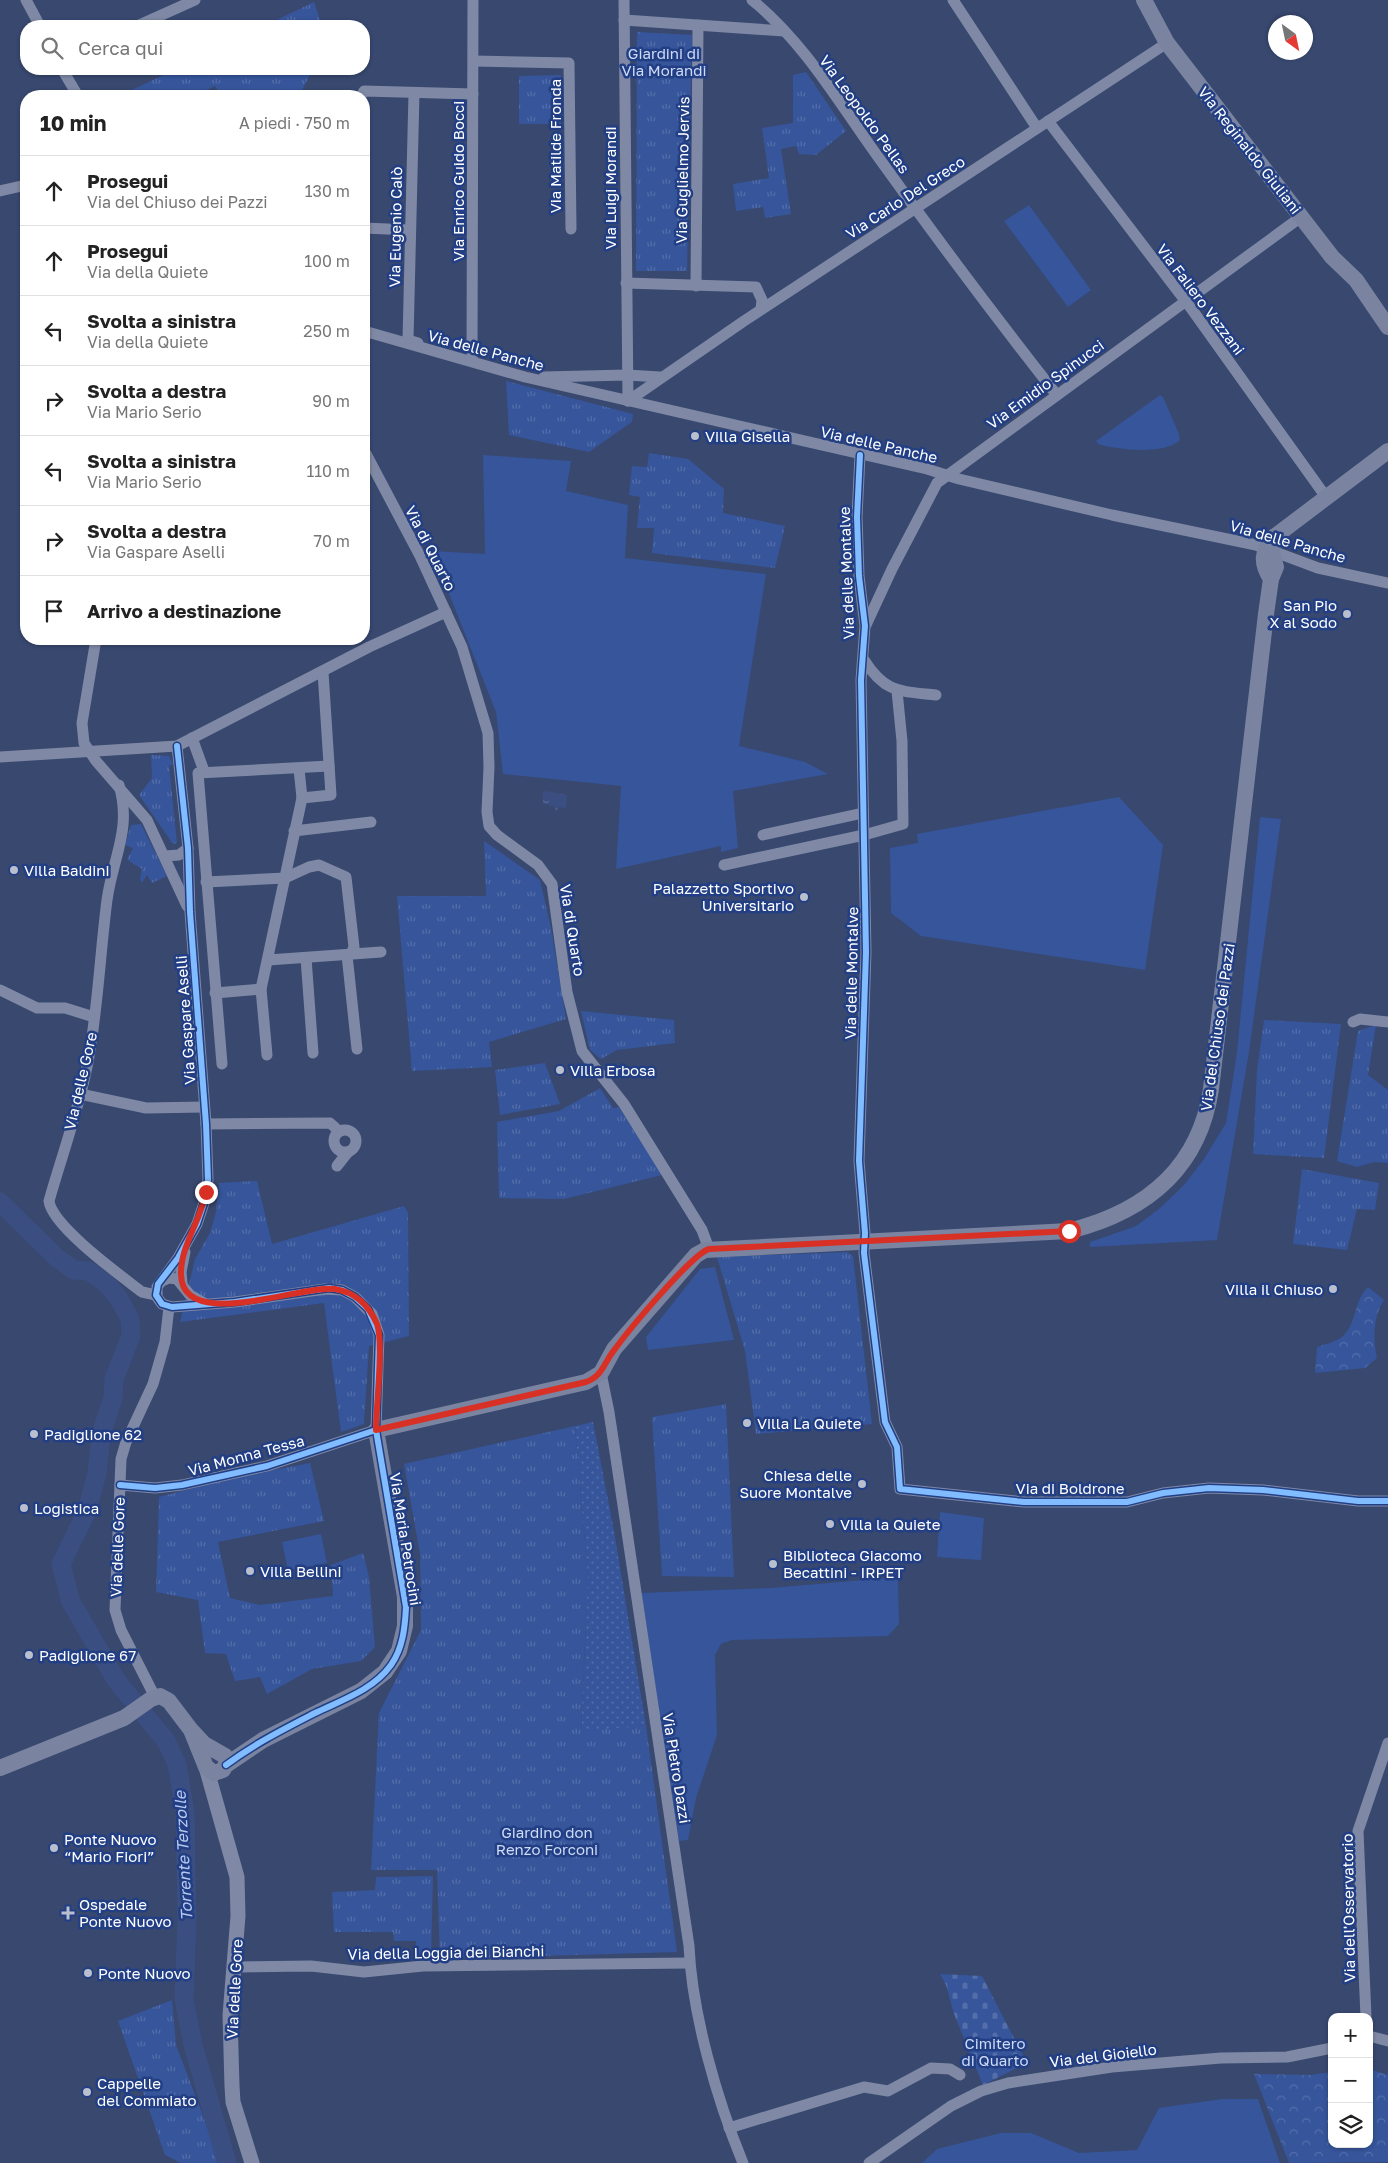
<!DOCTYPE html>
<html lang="it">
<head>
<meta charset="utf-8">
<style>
  :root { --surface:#fff; --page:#f6f6f6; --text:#222; --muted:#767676; --line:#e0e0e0 }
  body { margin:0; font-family:"Golos Text",sans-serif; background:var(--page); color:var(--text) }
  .controls { position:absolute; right:15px; bottom:15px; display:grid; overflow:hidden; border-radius:10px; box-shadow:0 1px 4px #0004 }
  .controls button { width:45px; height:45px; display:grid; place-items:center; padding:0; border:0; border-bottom:1px solid var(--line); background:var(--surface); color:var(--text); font:25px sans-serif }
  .compass { position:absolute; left:1268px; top:15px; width:45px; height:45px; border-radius:50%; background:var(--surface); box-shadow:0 1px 4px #0004; rotate:147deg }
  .stop { position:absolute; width:15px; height:15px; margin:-11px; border:4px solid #d93025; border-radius:50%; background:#fff }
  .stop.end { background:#d93025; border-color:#fff; box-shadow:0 1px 5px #0008 }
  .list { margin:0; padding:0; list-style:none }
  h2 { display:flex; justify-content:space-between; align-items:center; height:65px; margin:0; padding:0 20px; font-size:21px }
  h2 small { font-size:16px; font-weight:400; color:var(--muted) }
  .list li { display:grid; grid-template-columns:32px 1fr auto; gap:15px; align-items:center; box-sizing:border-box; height:70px; padding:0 20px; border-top:1px solid var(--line) }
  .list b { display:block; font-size:19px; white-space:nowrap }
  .list p { margin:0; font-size:16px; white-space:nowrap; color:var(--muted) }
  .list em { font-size:16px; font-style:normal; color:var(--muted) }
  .icon { flex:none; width:28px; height:28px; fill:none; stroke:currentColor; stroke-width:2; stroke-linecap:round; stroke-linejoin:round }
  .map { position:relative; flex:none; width:1388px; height:2163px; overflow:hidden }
  .search { position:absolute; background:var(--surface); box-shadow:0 1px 4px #0004; left:20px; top:20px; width:350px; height:55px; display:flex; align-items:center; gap:12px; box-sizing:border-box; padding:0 18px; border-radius:20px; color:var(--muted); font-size:19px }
  .panel { position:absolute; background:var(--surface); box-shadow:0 1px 4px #0004; left:20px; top:90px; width:350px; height:555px; border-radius:20px }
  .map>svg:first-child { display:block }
  .grass { fill:#36559b }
  .forest { fill:url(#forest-crowns) }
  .cemetery { fill:url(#cemetery-stones) }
  .park { fill:url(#park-tufts) }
  .garden { fill:url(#garden-dots) }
  .water { fill:url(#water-ripples) }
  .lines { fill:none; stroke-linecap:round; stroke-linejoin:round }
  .river { stroke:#3b4e81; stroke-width:19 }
  .minor { stroke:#7f89a5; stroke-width:11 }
  .tertiary { stroke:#7f89a5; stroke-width:15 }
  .secondary { stroke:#7a84a0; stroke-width:16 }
  .cycleway-casing { stroke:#223f85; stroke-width:9 }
  .cycleway { stroke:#80bcff; stroke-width:6 }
  .route { stroke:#d93025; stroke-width:6 }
  .poi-dot { fill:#b9bfcd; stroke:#223f85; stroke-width:2 }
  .labels { text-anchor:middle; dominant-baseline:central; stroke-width:5; stroke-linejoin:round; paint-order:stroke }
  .park-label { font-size:15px; fill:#cfdcf7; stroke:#223f85 }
  .street-label { font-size:15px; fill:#fff; stroke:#223f85 }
  .poi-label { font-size:15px; fill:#fff; stroke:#223f85; text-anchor:start }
  .water-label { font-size:16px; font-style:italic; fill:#b7c9f0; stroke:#223f85 }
</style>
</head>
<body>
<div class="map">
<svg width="1388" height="2163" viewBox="0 0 1388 2163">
  <defs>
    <pattern id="forest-crowns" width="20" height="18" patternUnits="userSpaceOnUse" patternTransform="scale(1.25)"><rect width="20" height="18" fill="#36559b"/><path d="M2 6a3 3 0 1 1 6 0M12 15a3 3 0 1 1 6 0" fill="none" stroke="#546eaa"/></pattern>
    <pattern id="cemetery-stones" width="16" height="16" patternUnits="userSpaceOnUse" patternTransform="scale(1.25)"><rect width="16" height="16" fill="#36559b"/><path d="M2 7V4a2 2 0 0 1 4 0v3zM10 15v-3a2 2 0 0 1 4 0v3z" fill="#546eaa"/></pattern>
    <pattern id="park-tufts" width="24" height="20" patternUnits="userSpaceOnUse" patternTransform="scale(1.25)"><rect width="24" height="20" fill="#36559b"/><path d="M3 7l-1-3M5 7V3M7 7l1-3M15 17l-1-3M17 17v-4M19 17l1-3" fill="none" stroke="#546eaa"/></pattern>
    <pattern id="garden-dots" width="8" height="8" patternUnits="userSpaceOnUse" patternTransform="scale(1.25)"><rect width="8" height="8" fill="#36559b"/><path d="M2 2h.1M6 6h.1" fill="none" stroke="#546eaa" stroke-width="1.8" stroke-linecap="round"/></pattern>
    <pattern id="water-ripples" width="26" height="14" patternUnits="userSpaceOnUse" patternTransform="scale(1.25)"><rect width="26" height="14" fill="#3b4e81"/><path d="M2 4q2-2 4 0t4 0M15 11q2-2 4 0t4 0" fill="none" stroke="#586994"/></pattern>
  </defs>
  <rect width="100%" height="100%" fill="#38486f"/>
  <g class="grass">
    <polygon points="1029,205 1091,290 1068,307 1004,221"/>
    <path d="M1160,395L1163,397L1179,434L1180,440C1165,455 1118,450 1098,444L1096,441Z"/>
    <polygon points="483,455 571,461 566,491 628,505 625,558 766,574 739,746 805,762 828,774 733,791 738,848 721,852 721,846 616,869 621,786 503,774 496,712 432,551 485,554"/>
    <polygon points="1119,797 1163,845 1145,970 921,936 891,913 890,848 918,843 917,834"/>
    <polygon points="1260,817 1281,819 1249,1052 1217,1240 1090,1247 1090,1242 1136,1226 1159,1209 1184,1185 1204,1159 1226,1123 1237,1052"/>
    <polygon points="715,1267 734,1340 648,1350 646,1337 700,1269"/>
    <polygon points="940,1512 984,1518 981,1560 937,1557"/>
    <polygon points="321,1534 327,1563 288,1570 282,1542"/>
    <polygon points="898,1577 899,1624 888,1636 732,1640 721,1644 715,1655 717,1735 696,1798 688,1840 679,1841 640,1593 771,1588"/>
    <polygon points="1222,2099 1258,2099 1280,2163 922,2163 937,2149 1001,2133 1031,2133 1079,2153 1137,2150 1159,2108"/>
  </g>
  <g class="forest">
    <path d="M1368,1287L1384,1300C1373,1317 1373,1338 1377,1358L1365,1368L1315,1373L1317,1347C1325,1344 1337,1342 1343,1336C1357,1323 1354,1300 1368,1287Z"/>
    <polygon points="1369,2069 1388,2075 1388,2162 1289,2163 1254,2074 1310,2075 1332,2072 1332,2144 1369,2144"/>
  </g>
  <polygon class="cemetery" points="940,1974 982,1976 1027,2063 983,2085 954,2014 946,1985"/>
  <g class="park">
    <polygon points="314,2 322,26 264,26"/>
    <polygon points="637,32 692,35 687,271 636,271"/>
    <polygon points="176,69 313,69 299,96 221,96 215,86 193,96 119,96"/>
    <polygon points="806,72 846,131 816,155 799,154 796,146 781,149 791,214 765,218 763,207 736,211 733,184 769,178 762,128 793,123 793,75"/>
    <polygon points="561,75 561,124 519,124 519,76"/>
    <polygon points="506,381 633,414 632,422 589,452 509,435"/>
    <polygon points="649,453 688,459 724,489 723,513 785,526 775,568 652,553 654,528 637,528 640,497 629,495 632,466 647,467"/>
    <polygon points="151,755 169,756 173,764 169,766 177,843 173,844 139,795 152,778"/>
    <polygon points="141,824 167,876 152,883 147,875 142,883 140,879 142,869 127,860 133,848 125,845 131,825"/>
    <polygon points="484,841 540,880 551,928 566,1019 489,1042 492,1067 412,1071 397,896 486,896"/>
    <polygon points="581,1011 674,1020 675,1043 617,1050 601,1059 590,1050"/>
    <polygon points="1264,1020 1341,1024 1324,1158 1253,1154 1257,1070"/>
    <polygon points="1376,1025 1368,1075 1388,1090 1388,1163 1374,1162 1357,1167 1337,1161 1358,1031"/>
    <polygon points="545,1063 560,1104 500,1115 495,1070"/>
    <polygon points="600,1088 613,1108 619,1107 662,1175 564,1199 499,1198 497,1122 559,1111"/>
    <polygon points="1302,1169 1379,1183 1375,1210 1357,1209 1347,1250 1293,1244"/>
    <polygon points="257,1181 272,1244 404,1206 408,1213 409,1336 369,1346 364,1424 341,1432 324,1303 180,1322 195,1259 210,1233 216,1212 219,1183"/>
    <polygon points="847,1252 853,1256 872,1424 756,1434 745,1351 717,1257"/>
    <polygon points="726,1404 734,1577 662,1576 652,1417"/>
    <polygon points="575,1426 588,1578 581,1730 646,1726 677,1952 440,1959 437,1870 371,1870 379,1713 421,1630 420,1554 404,1464"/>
    <polygon points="310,1463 324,1521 218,1542 230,1598 260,1605 333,1596 331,1565 363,1553 369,1577 375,1647 361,1661 312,1669 267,1694 260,1677 235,1681 226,1654 205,1653 198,1600 156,1592 159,1497 232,1478"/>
    <polygon points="433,1876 431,1960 415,1959 416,1941 394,1941 393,1932 334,1932 332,1892 375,1890 376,1877"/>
    <polygon points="172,2000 176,2045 221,2163 181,2163 165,2155 118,2021"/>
  </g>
  <polygon class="garden" points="593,1422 614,1531 646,1726 581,1731 588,1578 575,1426"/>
  <polygon class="water" points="546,791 567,795 566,808 559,807 556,811 553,806 543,804 543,792"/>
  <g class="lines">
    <polyline class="river" points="0,1202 57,1258 74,1270 89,1271 107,1284 118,1297 130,1319 131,1336 114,1379 113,1398 101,1434 97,1474 86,1513 61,1564 70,1600 116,1680 166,1741 177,1764 185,1812 187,1918 184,1999 193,2045 227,2163"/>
    <g class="minor">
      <polyline points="26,0 40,26"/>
      <polyline points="624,0 628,401"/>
      <path d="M752,0C803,41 838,101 876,154C934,235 994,315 1056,394"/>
      <polyline points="953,0 1037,128"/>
      <polyline points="624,20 784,31"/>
      <polyline points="137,26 195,0"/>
      <polyline points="474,61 569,63 571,229"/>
      <polyline points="62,69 78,96"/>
      <polyline points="414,93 408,340 418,343"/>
      <polyline points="361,96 364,91 473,94"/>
      <polyline points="1048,121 1193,311 1326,497"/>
      <polyline points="0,191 26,185"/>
      <polyline points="364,228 410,230"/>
      <polyline points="626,283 756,287 762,300 761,309"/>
      <polyline points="696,286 698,25"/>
      <polyline points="364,331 525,377 927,469 959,479 1112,515 1256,545 1318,568 1388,583"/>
      <polyline points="472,361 473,0"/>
      <polyline points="544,377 627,375 660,377"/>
      <polyline points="628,401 744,321 1167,43"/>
      <polyline points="364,450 420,556 462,647 488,733 489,767 487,812 489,826 497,835 538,865 552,884 567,992 582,1051 624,1104 702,1230 709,1249"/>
      <polyline points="860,455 857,517 859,576 865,626 861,680 866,952 859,1161 865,1233 864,1253 885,1422 897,1447 900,1489 1024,1502 1127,1502 1163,1493 1209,1488 1263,1490 1358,1501 1388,1501"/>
      <polyline points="866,625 892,569 937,483 1301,217"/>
      <polyline points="96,639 82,723 84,743 96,761 147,820 187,906"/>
      <path d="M864,660C885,693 899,691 936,695"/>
      <polyline points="192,738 204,771"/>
      <polyline points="0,757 177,746 369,647 446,612"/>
      <polyline points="299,769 302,798"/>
      <path d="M119,785C132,829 113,857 107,900C100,954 98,1008 88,1062C79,1109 62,1155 49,1201C52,1226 120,1275 142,1292L156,1295"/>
      <polyline points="294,831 371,822"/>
      <polyline points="763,835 863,813"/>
      <polyline points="165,856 179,855 188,848"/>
      <polyline points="724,865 864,835 903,824 902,741 897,691"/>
      <polyline points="206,882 285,878 309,867 319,865 346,877 354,947 351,954"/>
      <polyline points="347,955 357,1049"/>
      <polyline points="306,958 313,1053"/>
      <polyline points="268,960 381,952"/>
      <polyline points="0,990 37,1008 65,1008 94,1017"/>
      <polyline points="215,993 261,989"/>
      <polyline points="1353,1022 1360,1019 1388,1022"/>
      <polyline points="267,1055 261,989 302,798 331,795 323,672"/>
      <polyline points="222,1064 198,773 329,766"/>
      <polyline points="80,1094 146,1108 204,1107"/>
      <polyline points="206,1124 330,1123 339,1131"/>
      <circle cx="345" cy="1141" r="11"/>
      <polyline points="337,1166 348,1152"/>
      <polyline points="162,1281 169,1278 177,1279 190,1295 204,1303"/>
      <polyline points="182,1283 181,1272 185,1252"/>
      <path d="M601,1373L609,1412L689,1946C692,2014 717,2100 743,2163"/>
      <polyline points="120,1485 155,1488 182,1485 267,1466 376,1430 379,1335 372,1314 355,1297 342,1290 325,1289 235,1302 172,1307 162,1304 157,1297 157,1287 178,1258 197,1224 204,1203 208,1180 206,1124 190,912 188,848 177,746"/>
      <polyline points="155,1697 121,1630 115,1610 121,1459 126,1442 153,1384 165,1342 169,1307"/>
      <polyline points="234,1967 311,1966 364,1972 423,1966 689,1963"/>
      <polyline points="1366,2017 1358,1831 1388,1743"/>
      <polyline points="1369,2036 1388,2041"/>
      <polyline points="729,2128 864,2087 888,2091 931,2068 950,2069 960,2075"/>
      <polyline points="869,2163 951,2106 981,2091 1008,2083 1112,2067 1221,2058 1287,2057 1332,2048"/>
    </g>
    <polyline class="tertiary" points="206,1767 237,1877 238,1916 230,2015 232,2086 233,2102 252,2163"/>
    <g class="secondary">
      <polyline points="1144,0 1167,43 1332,257 1356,280 1388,327"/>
      <path d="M1271,579C1260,562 1262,552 1274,537L1388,451"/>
      <path d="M226,1765L263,1740L361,1691L385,1672L399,1651L405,1626V1597L376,1430L586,1382L601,1373L614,1349L696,1255L705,1250L1069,1231C1145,1212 1199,1169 1211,1089L1266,614L1271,579L1276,567L1272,552L1274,537"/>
      <polyline points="0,1768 124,1718 151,1699 160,1696 169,1701 191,1730 204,1744 225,1756 227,1762 223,1770 214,1773 206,1767 191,1730"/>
    </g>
    <g class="cycleway-casing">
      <g id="cycleway">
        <polyline points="860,455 857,517 859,576 865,626 861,680 866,952 859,1161 865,1233 864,1253 885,1422 897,1447 900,1489 1024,1502 1127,1502 1163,1493 1209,1488 1263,1490 1358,1501 1388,1501"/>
        <path d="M177,746L188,848L190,912L206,1124L208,1180L204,1203L197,1224L178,1258L158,1284L156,1295L162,1304L172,1307L235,1302L329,1288L342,1290L355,1297L368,1309L379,1335L376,1430L406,1607C405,1627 403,1648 391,1665C373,1690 342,1700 315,1713C284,1729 254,1744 226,1765"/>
        <polyline points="120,1485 155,1488 182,1485 267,1466 376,1430"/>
      </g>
    </g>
    <use href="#cycleway" class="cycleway"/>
  </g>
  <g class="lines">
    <path class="route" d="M206,1192C201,1221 180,1246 181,1275C183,1333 303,1284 335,1289C355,1292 369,1306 377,1324C384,1343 376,1405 376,1430L586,1382C603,1376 604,1362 615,1349C628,1331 692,1254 709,1249L1069,1231"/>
  </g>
  <g class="poi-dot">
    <circle cx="695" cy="436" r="5"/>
    <circle cx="1347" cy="614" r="5"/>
    <circle cx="14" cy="870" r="5"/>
    <circle cx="804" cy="897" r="5"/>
    <circle cx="560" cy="1070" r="5"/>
    <circle cx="1333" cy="1289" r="5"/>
    <circle cx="747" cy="1423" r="5"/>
    <circle cx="34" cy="1434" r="5"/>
    <circle cx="862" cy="1484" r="5"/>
    <circle cx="24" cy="1508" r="5"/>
    <circle cx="830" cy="1524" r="5"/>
    <circle cx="773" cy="1564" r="5"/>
    <circle cx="250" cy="1571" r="5"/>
    <circle cx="29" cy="1655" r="5"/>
    <circle cx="54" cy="1848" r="5"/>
    <path d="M65.5 1905.5h5v5h5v5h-5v5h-5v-5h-5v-5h5z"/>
    <circle cx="88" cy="1973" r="5"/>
    <circle cx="87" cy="2092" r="5"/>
  </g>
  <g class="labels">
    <g class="park-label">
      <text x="664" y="53">Giardini di<tspan x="664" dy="17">Via Morandi</tspan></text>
      <text x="547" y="1832">Giardino don<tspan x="547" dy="17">Renzo Forconi</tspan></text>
      <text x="995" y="2043">Cimitero<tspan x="995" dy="17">di Quarto</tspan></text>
    </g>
    <g class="street-label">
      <text transform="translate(865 114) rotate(54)">Via Leopoldo Pellas</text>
      <text transform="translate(555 146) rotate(-90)">Via Matilde Fronda</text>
      <text transform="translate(1250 150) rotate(52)">Via Reginaldo Giuliani</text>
      <text transform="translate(682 170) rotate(-89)">Via Guglielmo Jervis</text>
      <text transform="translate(458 181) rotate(-90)">Via Enrico Guido Bocci</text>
      <text transform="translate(610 188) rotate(-90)">Via Luigi Morandi</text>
      <text transform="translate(905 197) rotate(-33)">Via Carlo Del Greco</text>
      <text transform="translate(395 227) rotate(-89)">Via Eugenio Calò</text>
      <text transform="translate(1201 299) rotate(53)">Via Faliero Vezzani</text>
      <text transform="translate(486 350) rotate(15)">Via delle Panche</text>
      <text transform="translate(1045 384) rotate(-36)">Via Emidio Spinucci</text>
      <text transform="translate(879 444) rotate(13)">Via delle Panche</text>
      <text transform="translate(1288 541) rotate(16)">Via delle Panche</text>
      <text transform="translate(431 548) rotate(63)">Via di Quarto</text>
      <text transform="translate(846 573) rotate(-92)">Via delle Montalve</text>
      <text transform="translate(573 930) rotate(81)">Via di Quarto</text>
      <text transform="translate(851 973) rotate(-89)">Via delle Montalve</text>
      <text transform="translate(185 1020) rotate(-94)">Via Gaspare Aselli</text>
      <text transform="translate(1217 1027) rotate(-82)">Via del Chiuso dei Pazzi</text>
      <text transform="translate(80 1081) rotate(-77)">Via delle Gore</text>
      <text transform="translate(246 1455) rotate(-15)">Via Monna Tessa</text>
      <text x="1070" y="1488">Via di Boldrone</text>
      <text transform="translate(406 1539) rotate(81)">Via Maria Petrocini</text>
      <text transform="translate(117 1547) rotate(-88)">Via delle Gore</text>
      <text transform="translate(677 1768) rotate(81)">Via Pietro Dazzi</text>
      <text transform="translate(1348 1908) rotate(-91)">Via dell'Osservatorio</text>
      <text transform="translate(446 1952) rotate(-1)">Via della Loggia dei Bianchi</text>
      <text transform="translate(234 1989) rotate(-87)">Via delle Gore</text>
      <text transform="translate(1103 2055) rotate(-7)">Via del Gioiello</text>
    </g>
    <g class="poi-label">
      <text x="705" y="436">Villa Gisella</text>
      <text x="1337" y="605" text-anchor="end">San Pio<tspan x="1337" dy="17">X al Sodo</tspan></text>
      <text x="24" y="870">Villa Baldini</text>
      <text x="794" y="888" text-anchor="end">Palazzetto Sportivo<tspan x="794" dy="17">Universitario</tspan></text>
      <text x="570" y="1070">Villa Erbosa</text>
      <text x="1323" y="1289" text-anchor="end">Villa il Chiuso</text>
      <text x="757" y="1423">Villa La Quiete</text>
      <text x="44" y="1434">Padiglione 62</text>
      <text x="852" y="1475" text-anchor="end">Chiesa delle<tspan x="852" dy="17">Suore Montalve</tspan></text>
      <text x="34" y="1508">Logistica</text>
      <text x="840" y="1524">Villa la Quiete</text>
      <text x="783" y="1555">Biblioteca Giacomo<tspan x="783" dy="17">Becattini - IRPET</tspan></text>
      <text x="260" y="1571">Villa Bellini</text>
      <text x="39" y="1655">Padiglione 67</text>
      <text x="64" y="1839">Ponte Nuovo<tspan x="64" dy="17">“Mario Fiori”</tspan></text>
      <text x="79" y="1904">Ospedale<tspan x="79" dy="17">Ponte Nuovo</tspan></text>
      <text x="98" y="1973">Ponte Nuovo</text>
      <text x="97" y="2083">Cappelle<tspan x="97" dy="17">del Commiato</tspan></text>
    </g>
    <g class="water-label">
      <text transform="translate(183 1856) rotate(-93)">Torrente Terzolle</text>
    </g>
  </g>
</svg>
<div class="controls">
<button>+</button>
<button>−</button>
<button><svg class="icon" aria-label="layers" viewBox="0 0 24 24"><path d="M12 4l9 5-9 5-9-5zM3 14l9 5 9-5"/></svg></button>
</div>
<svg class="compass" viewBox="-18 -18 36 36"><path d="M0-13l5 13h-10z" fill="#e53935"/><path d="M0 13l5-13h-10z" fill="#767676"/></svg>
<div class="stop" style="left:1069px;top:1231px"></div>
<div class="stop end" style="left:206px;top:1192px"></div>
<div class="search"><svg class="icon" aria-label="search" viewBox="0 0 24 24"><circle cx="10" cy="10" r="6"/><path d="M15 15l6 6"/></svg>Cerca qui</div>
<section class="panel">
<h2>10 min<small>A piedi · 750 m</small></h2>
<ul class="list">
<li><svg class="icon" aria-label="ahead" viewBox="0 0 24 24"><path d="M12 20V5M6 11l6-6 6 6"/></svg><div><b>Prosegui</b><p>Via del Chiuso dei Pazzi</p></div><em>130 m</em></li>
<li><svg class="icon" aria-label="ahead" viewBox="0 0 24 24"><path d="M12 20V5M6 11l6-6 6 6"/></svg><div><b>Prosegui</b><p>Via della Quiete</p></div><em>100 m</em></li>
<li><svg class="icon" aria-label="left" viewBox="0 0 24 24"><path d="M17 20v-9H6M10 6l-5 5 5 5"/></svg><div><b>Svolta a sinistra</b><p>Via della Quiete</p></div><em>250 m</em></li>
<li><svg class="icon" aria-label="right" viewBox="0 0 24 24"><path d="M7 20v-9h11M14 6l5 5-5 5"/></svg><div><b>Svolta a destra</b><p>Via Mario Serio</p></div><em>90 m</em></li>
<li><svg class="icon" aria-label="left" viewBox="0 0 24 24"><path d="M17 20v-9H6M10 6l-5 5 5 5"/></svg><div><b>Svolta a sinistra</b><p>Via Mario Serio</p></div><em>110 m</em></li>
<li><svg class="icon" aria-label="right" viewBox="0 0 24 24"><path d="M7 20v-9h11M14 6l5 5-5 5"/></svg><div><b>Svolta a destra</b><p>Via Gaspare Aselli</p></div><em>70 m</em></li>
<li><svg class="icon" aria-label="arrive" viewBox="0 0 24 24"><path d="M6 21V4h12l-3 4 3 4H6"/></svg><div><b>Arrivo a destinazione</b></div></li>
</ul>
</section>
</div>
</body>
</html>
